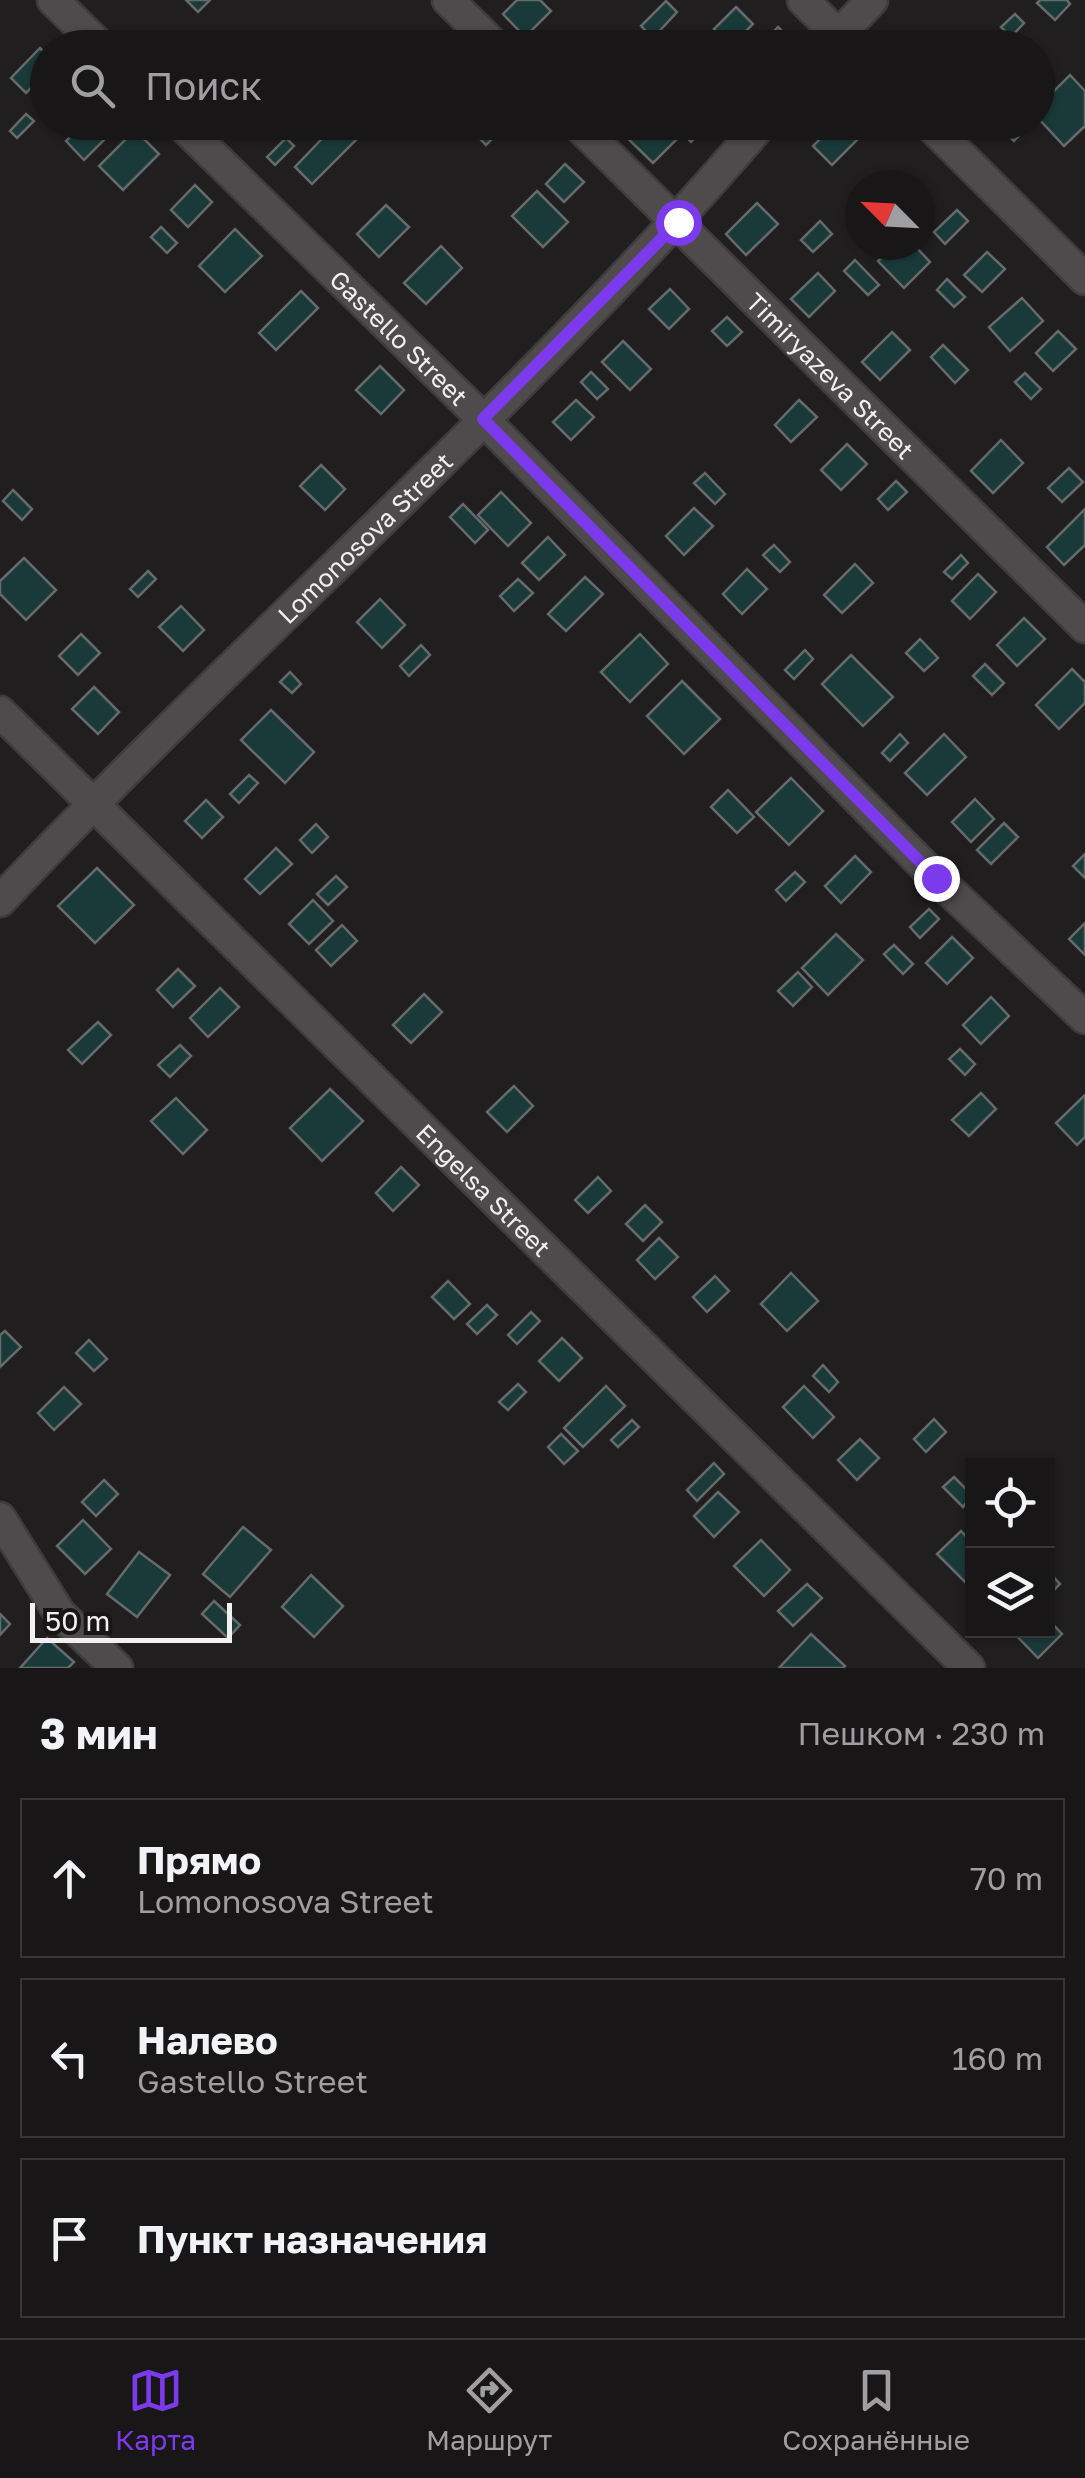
<!DOCTYPE html>
<html lang="ru">
<head>
<meta charset="utf-8">
<style>
  :root { --surface:#191617; --page:#262324; --text:#f1f3f6; --muted:#9f9fa1; --line:#373536; --accent:#7c3aed }
  body { margin:0; font-family:"Golos Text",sans-serif; background:var(--page); color:var(--text) }
  .controls { position:absolute; right:30px; bottom:30px; display:grid; overflow:hidden; border-radius:0px; box-shadow:0 2px 8px #0004 }
  .controls button { width:90px; height:90px; display:grid; place-items:center; padding:0; border:0; border-bottom:2px solid var(--line); background:var(--surface); color:var(--text); font:50px sans-serif }
  .compass { position:absolute; left:845px; top:170px; width:90px; height:90px; border-radius:50%; background:var(--surface); box-shadow:0 2px 8px #0004; rotate:294deg }
  .scale { position:absolute; left:30px; bottom:25px; width:202px; box-sizing:border-box; padding-left:10px; border:5px solid #f2eff0; border-top:0; font-size:28px; line-height:35px; white-space:nowrap; color:#f2eff0; -webkit-text-stroke:8px #181516; paint-order:stroke }
  .stop { position:absolute; width:30px; height:30px; margin:-22px; border:8px solid #7c3aed; border-radius:50%; background:#fff }
  .stop.end { background:#7c3aed; border-color:#fff; box-shadow:0 2px 10px #0008 }
  .list { margin:0; padding:0; list-style:none }
  h2 { display:flex; justify-content:space-between; align-items:center; height:130px; margin:0; padding:0 40px; font-size:42px }
  h2 small { font-size:32px; font-weight:400; color:var(--muted) }
  .list li { display:grid; grid-template-columns:65px 1fr auto; gap:30px; align-items:center; box-sizing:border-box; height:160px; margin:0 20px 20px; padding:0 20px; border:2px solid var(--line); border-radius:0px }
  .list b { display:block; font-size:38px; white-space:nowrap }
  .list p { margin:0; font-size:32px; white-space:nowrap; color:var(--muted) }
  .list em { font-size:32px; font-style:normal; color:var(--muted) }
  .icon { flex:none; width:55px; height:55px; fill:none; stroke:currentColor; stroke-width:2; stroke-linecap:round; stroke-linejoin:round }
  .map { position:relative; flex:none; width:1085px; height:1668px; overflow:hidden }
  .search { position:absolute; background:var(--surface); box-shadow:0 2px 8px #0004; left:30px; right:30px; top:30px; height:110px; display:flex; align-items:center; gap:25px; box-sizing:border-box; padding:0 35px; border-radius:55px; color:var(--muted); font-size:38px }
  .sheet { height:670px; background:var(--surface) }
  nav { display:flex; justify-content:space-around; align-items:center; box-sizing:border-box; height:140px; border-top:2px solid var(--line); background:var(--surface); font-size:28px; color:var(--muted) }
  nav a { display:grid; justify-items:center; gap:5px }
  nav .on { color:var(--accent) }
  .map>svg:first-child { display:block }
  .building { fill:#1a3a3a; stroke:#666a6a; stroke-width:2.5 }
  .lines { fill:none; stroke-linecap:round; stroke-linejoin:round }
  .minor-casing { stroke:#3e3b3c; stroke-width:35 }
  .minor { stroke:#4f4b4d; stroke-width:30 }
  .route { stroke:#7c3aed; stroke-width:12 }
  .labels { text-anchor:middle; dominant-baseline:central; stroke-width:10; stroke-linejoin:round; paint-order:stroke }
  .street-label { font-size:25px; fill:#f2eff0; stroke:#181516 }
</style>
</head>
<body>
<div class="map">
<svg width="1085" height="1668" viewBox="0 0 1085 1668">
  <rect width="100%" height="100%" fill="#211e1f"/>
  <g class="building">
    <polygon points="186,0 210,0 198,12"/>
    <polygon points="517,0 540,0 551,11 525,37 503,14"/>
    <polygon points="1040,0 1067,0 1070,4 1055,20 1037,3"/>
    <polygon points="666,1 677,12 653,38 641,26"/>
    <polygon points="736,7 753,24 731,46 714,29"/>
    <polygon points="1015,14 1024,23 1011,37 1001,27"/>
    <polygon points="778,27 789,38 779,48 758,48"/>
    <polygon points="204,33 217,48 190,48"/>
    <polygon points="40,48 48,56 48,71 26,93 11,78"/>
    <polygon points="1070,75 1085,91 1085,126 1064,146 1038,118 1038,107"/>
    <polygon points="26,114 34,121 17,138 10,131"/>
    <polygon points="85,122 94,122 108,136 84,160 66,141"/>
    <polygon points="338,122 345,122 359,137 312,184 295,167"/>
    <polygon points="478,122 508,122 508,123 486,145 471,130"/>
    <polygon points="630,122 658,122 676,140 653,163 621,132"/>
    <polygon points="680,122 698,122 704,128 691,142 676,126"/>
    <polygon points="837,122 857,122 866,131 832,165 813,146"/>
    <polygon points="1004,122 1032,122 1014,141 999,127"/>
    <polygon points="135,130 159,154 123,190 99,166"/>
    <polygon points="286,138 294,146 275,165 267,157"/>
    <polygon points="565,164 584,182 564,202 546,184"/>
    <polygon points="195,185 212,202 188,227 171,210"/>
    <polygon points="537,191 568,222 543,247 512,216"/>
    <polygon points="757,203 778,224 746,255 726,234"/>
    <polygon points="386,205 409,227 379,257 357,234"/>
    <polygon points="957,210 968,221 945,244 934,232"/>
    <polygon points="820,221 832,234 813,252 801,240"/>
    <polygon points="161,227 177,243 167,253 151,237"/>
    <polygon points="235,229 262,256 225,292 199,266"/>
    <polygon points="895,245 914,245 930,262 904,288 878,261"/>
    <polygon points="441,246 462,268 426,304 404,283"/>
    <polygon points="987,252 1005,269 982,292 964,275"/>
    <polygon points="855,260 879,285 868,295 844,271"/>
    <polygon points="818,273 835,291 809,317 791,299"/>
    <polygon points="947,279 965,297 954,307 937,290"/>
    <polygon points="670,289 689,309 669,329 649,309"/>
    <polygon points="301,291 318,308 276,350 259,333"/>
    <polygon points="1022,298 1043,321 1010,351 989,327"/>
    <polygon points="727,317 742,332 727,346 712,331"/>
    <polygon points="1058,331 1076,349 1053,371 1036,353"/>
    <polygon points="892,332 910,350 880,380 862,362"/>
    <polygon points="623,341 651,369 630,390 602,362"/>
    <polygon points="943,345 968,370 955,383 931,357"/>
    <polygon points="380,366 404,390 381,414 356,390"/>
    <polygon points="591,372 608,389 597,399 581,382"/>
    <polygon points="1025,373 1041,389 1031,399 1015,382"/>
    <polygon points="576,400 594,417 571,440 553,422"/>
    <polygon points="799,400 817,417 791,442 775,425"/>
    <polygon points="1001,440 1023,463 993,493 971,471"/>
    <polygon points="847,444 867,464 841,490 821,470"/>
    <polygon points="321,465 345,489 325,510 300,486"/>
    <polygon points="1069,468 1083,482 1062,502 1048,488"/>
    <polygon points="705,473 725,494 715,504 694,483"/>
    <polygon points="896,481 907,492 888,510 878,499"/>
    <polygon points="13,490 32,509 22,520 3,501"/>
    <polygon points="501,492 531,523 508,546 478,515"/>
    <polygon points="463,504 488,530 475,543 450,517"/>
    <polygon points="694,508 713,526 684,555 666,536"/>
    <polygon points="1085,509 1085,545 1064,565 1047,547"/>
    <polygon points="548,537 565,555 539,580 522,563"/>
    <polygon points="774,545 790,562 780,572 763,555"/>
    <polygon points="961,555 968,563 952,579 944,572"/>
    <polygon points="24,558 56,590 26,620 0,594 0,581"/>
    <polygon points="855,564 873,583 842,613 824,595"/>
    <polygon points="747,569 767,589 742,614 723,594"/>
    <polygon points="148,571 156,579 138,597 130,589"/>
    <polygon points="978,574 996,592 970,619 952,601"/>
    <polygon points="585,577 603,594 566,631 548,614"/>
    <polygon points="518,579 533,593 514,611 500,596"/>
    <polygon points="380,599 405,625 382,648 357,622"/>
    <polygon points="181,606 204,630 183,651 159,627"/>
    <polygon points="1024,618 1045,639 1017,666 997,645"/>
    <polygon points="81,634 100,653 78,675 59,656"/>
    <polygon points="640,634 668,664 630,702 601,672"/>
    <polygon points="920,639 938,658 924,671 906,653"/>
    <polygon points="421,645 430,655 409,676 400,666"/>
    <polygon points="805,650 813,659 794,679 785,670"/>
    <polygon points="851,655 893,697 863,726 822,684"/>
    <polygon points="985,664 1004,683 992,695 973,676"/>
    <polygon points="1072,669 1085,682 1085,703 1059,729 1036,705"/>
    <polygon points="290,672 301,684 292,693 280,682"/>
    <polygon points="682,681 720,719 684,754 647,716"/>
    <polygon points="94,687 119,712 98,734 72,709"/>
    <polygon points="271,710 314,752 285,783 241,740"/>
    <polygon points="900,734 908,743 890,761 882,753"/>
    <polygon points="944,734 966,757 927,795 905,773"/>
    <polygon points="249,775 258,783 239,803 230,794"/>
    <polygon points="791,778 823,811 789,845 756,812"/>
    <polygon points="728,790 754,817 737,833 711,807"/>
    <polygon points="975,799 994,819 971,842 952,822"/>
    <polygon points="206,800 223,817 202,838 185,821"/>
    <polygon points="1004,823 1018,837 991,864 977,850"/>
    <polygon points="316,824 328,837 312,853 300,840"/>
    <polygon points="276,848 292,864 260,894 245,879"/>
    <polygon points="1085,854 1085,878 1073,866"/>
    <polygon points="855,856 871,872 841,903 825,886"/>
    <polygon points="97,868 134,905 95,943 58,906"/>
    <polygon points="795,872 805,882 786,901 776,890"/>
    <polygon points="336,876 347,887 328,905 317,894"/>
    <polygon points="313,900 333,921 309,944 289,924"/>
    <polygon points="929,909 939,919 920,938 910,927"/>
    <polygon points="1085,923 1085,955 1069,939"/>
    <polygon points="342,925 357,941 331,966 316,950"/>
    <polygon points="836,934 863,960 828,995 802,968"/>
    <polygon points="952,937 973,958 947,984 926,963"/>
    <polygon points="894,945 913,964 903,974 884,954"/>
    <polygon points="178,969 195,986 173,1007 157,990"/>
    <polygon points="798,972 812,987 793,1006 778,991"/>
    <polygon points="220,988 239,1007 208,1037 190,1018"/>
    <polygon points="424,994 442,1012 411,1043 393,1025"/>
    <polygon points="991,997 1009,1016 981,1044 963,1025"/>
    <polygon points="98,1022 111,1035 82,1064 68,1050"/>
    <polygon points="180,1045 191,1056 170,1077 158,1065"/>
    <polygon points="960,1049 975,1064 965,1075 949,1059"/>
    <polygon points="514,1086 533,1106 507,1132 487,1112"/>
    <polygon points="330,1089 363,1121 322,1161 290,1128"/>
    <polygon points="981,1093 996,1109 969,1136 952,1120"/>
    <polygon points="1085,1095 1085,1137 1077,1145 1056,1123"/>
    <polygon points="176,1098 207,1130 183,1154 151,1121"/>
    <polygon points="401,1167 419,1185 393,1211 376,1193"/>
    <polygon points="598,1177 611,1191 588,1213 575,1200"/>
    <polygon points="645,1205 662,1222 643,1241 626,1224"/>
    <polygon points="659,1238 678,1257 655,1279 637,1260"/>
    <polygon points="791,1273 818,1301 787,1331 761,1304"/>
    <polygon points="715,1276 729,1291 707,1312 693,1297"/>
    <polygon points="448,1281 470,1304 454,1319 432,1297"/>
    <polygon points="487,1305 497,1315 477,1334 467,1324"/>
    <polygon points="531,1312 540,1321 517,1344 508,1335"/>
    <polygon points="5,1331 21,1347 0,1367 0,1335"/>
    <polygon points="562,1338 582,1358 559,1381 539,1361"/>
    <polygon points="89,1340 107,1359 94,1371 76,1353"/>
    <polygon points="823,1365 838,1382 829,1392 813,1376"/>
    <polygon points="518,1384 526,1392 508,1410 499,1402"/>
    <polygon points="606,1386 625,1406 583,1447 564,1428"/>
    <polygon points="804,1386 834,1417 813,1438 783,1407"/>
    <polygon points="64,1387 81,1404 54,1430 38,1413"/>
    <polygon points="934,1419 946,1432 926,1452 914,1439"/>
    <polygon points="632,1420 639,1427 618,1447 611,1440"/>
    <polygon points="561,1434 578,1451 564,1464 548,1447"/>
    <polygon points="860,1439 879,1458 857,1480 838,1460"/>
    <polygon points="714,1463 724,1474 697,1501 687,1490"/>
    <polygon points="954,1477 972,1495 963,1507 943,1487"/>
    <polygon points="104,1480 118,1494 96,1516 82,1502"/>
    <polygon points="718,1492 739,1512 714,1537 694,1516"/>
    <polygon points="83,1520 111,1549 85,1574 57,1546"/>
    <polygon points="243,1527 271,1550 230,1597 203,1574"/>
    <polygon points="961,1531 972,1543 972,1577 966,1583 937,1554"/>
    <polygon points="761,1540 790,1570 764,1596 734,1566"/>
    <polygon points="139,1552 170,1575 137,1617 107,1594"/>
    <polygon points="1048,1571 1060,1584 1049,1595 1048,1593"/>
    <polygon points="311,1575 343,1606 314,1637 282,1607"/>
    <polygon points="807,1584 822,1598 793,1626 778,1611"/>
    <polygon points="214,1601 240,1625 228,1638 202,1614"/>
    <polygon points="0,1614 10,1624 0,1635"/>
    <polygon points="1048,1619 1062,1634 1038,1658 1011,1630 1048,1630"/>
    <polygon points="811,1634 845,1666 843,1668 779,1668"/>
    <polygon points="47,1638 74,1662 68,1668 20,1668"/>
  </g>
  <g class="lines">
    <g class="minor-casing">
      <g id="minor">
        <polyline points="53,0 102,48"/>
        <polyline points="448,0 497,48"/>
        <polyline points="803,0 851,48"/>
        <polyline points="827,48 872,0"/>
        <path id="s1" d="M179,122L483,419L936,878L1085,1018"/>
        <path id="s2" d="M575,122L1085,627"/>
        <polyline points="927,122 1085,279"/>
        <path id="s3" d="M0,712L969,1668"/>
        <path id="s4" d="M0,901C249,637 527,399 763,122"/>
        <polyline points="0,1518 60,1614 117,1668"/>
      </g>
    </g>
    <use href="#minor" class="minor"/>
  </g>
  <g class="lines">
    <polyline class="route" points="678,222 483,419 936,878"/>
  </g>
  <g class="labels">
    <g class="street-label">
      <text stroke="none"><textPath href="#s1" startOffset="308">Gastello Street</textPath></text>
      <text stroke="none"><textPath href="#s2" startOffset="360">Timiryazeva Street</textPath></text>
      <text stroke="none"><textPath href="#s4" startOffset="515">Lomonosova Street</textPath></text>
      <text stroke="none"><textPath href="#s3" startOffset="680">Engelsa Street</textPath></text>
    </g>
  </g>
</svg>
<div class="controls">
<button><svg class="icon" aria-label="locate" viewBox="0 0 24 24"><circle cx="12" cy="12" r="6"/><path d="M12 2v4M12 18v4M2 12h4M18 12h4"/></svg></button>
<button><svg class="icon" aria-label="layers" viewBox="0 0 24 24"><path d="M12 4l9 5-9 5-9-5zM3 14l9 5 9-5"/></svg></button>
</div>
<svg class="compass" viewBox="-18 -18 36 36"><path d="M0-13l5 13h-10z" fill="#e53935"/><path d="M0 13l5-13h-10z" fill="#9f9fa1"/></svg>
<div class="scale">50 m</div>
<div class="stop" style="left:678px;top:222px"></div>
<div class="stop end" style="left:936px;top:878px"></div>
<div class="search"><svg class="icon" aria-label="search" viewBox="0 0 24 24"><circle cx="10" cy="10" r="6"/><path d="M15 15l6 6"/></svg>Поиск</div>
</div>
<section class="sheet">
<h2>3 мин<small>Пешком · 230 m</small></h2>
<ul class="list">
<li><svg class="icon" aria-label="ahead" viewBox="0 0 24 24"><path d="M12 20V5M6 11l6-6 6 6"/></svg><div><b>Прямо</b><p>Lomonosova Street</p></div><em>70 m</em></li>
<li><svg class="icon" aria-label="left" viewBox="0 0 24 24"><path d="M17 20v-9H6M10 6l-5 5 5 5"/></svg><div><b>Налево</b><p>Gastello Street</p></div><em>160 m</em></li>
<li><svg class="icon" aria-label="arrive" viewBox="0 0 24 24"><path d="M6 21V4h12l-3 4 3 4H6"/></svg><div><b>Пункт назначения</b></div></li>
</ul>
</section>
<nav>
<a class="on"><svg class="icon" aria-label="map" viewBox="0 0 24 24"><path d="M3 6l6-2 6 2 6-2v14l-6 2-6-2-6 2zM9 4v14M15 6v14"/></svg>Карта</a>
<a><svg class="icon" aria-label="directions" viewBox="0 0 24 24"><path d="M12 3l9 9-9 9-9-9zM9 14v-3h6M13 9l2 2-2 2"/></svg>Маршрут</a>
<a><svg class="icon" aria-label="saved" viewBox="0 0 24 24"><path d="M7 4h10v16l-5-4-5 4z"/></svg>Сохранённые</a>
</nav>
</body>
</html>
